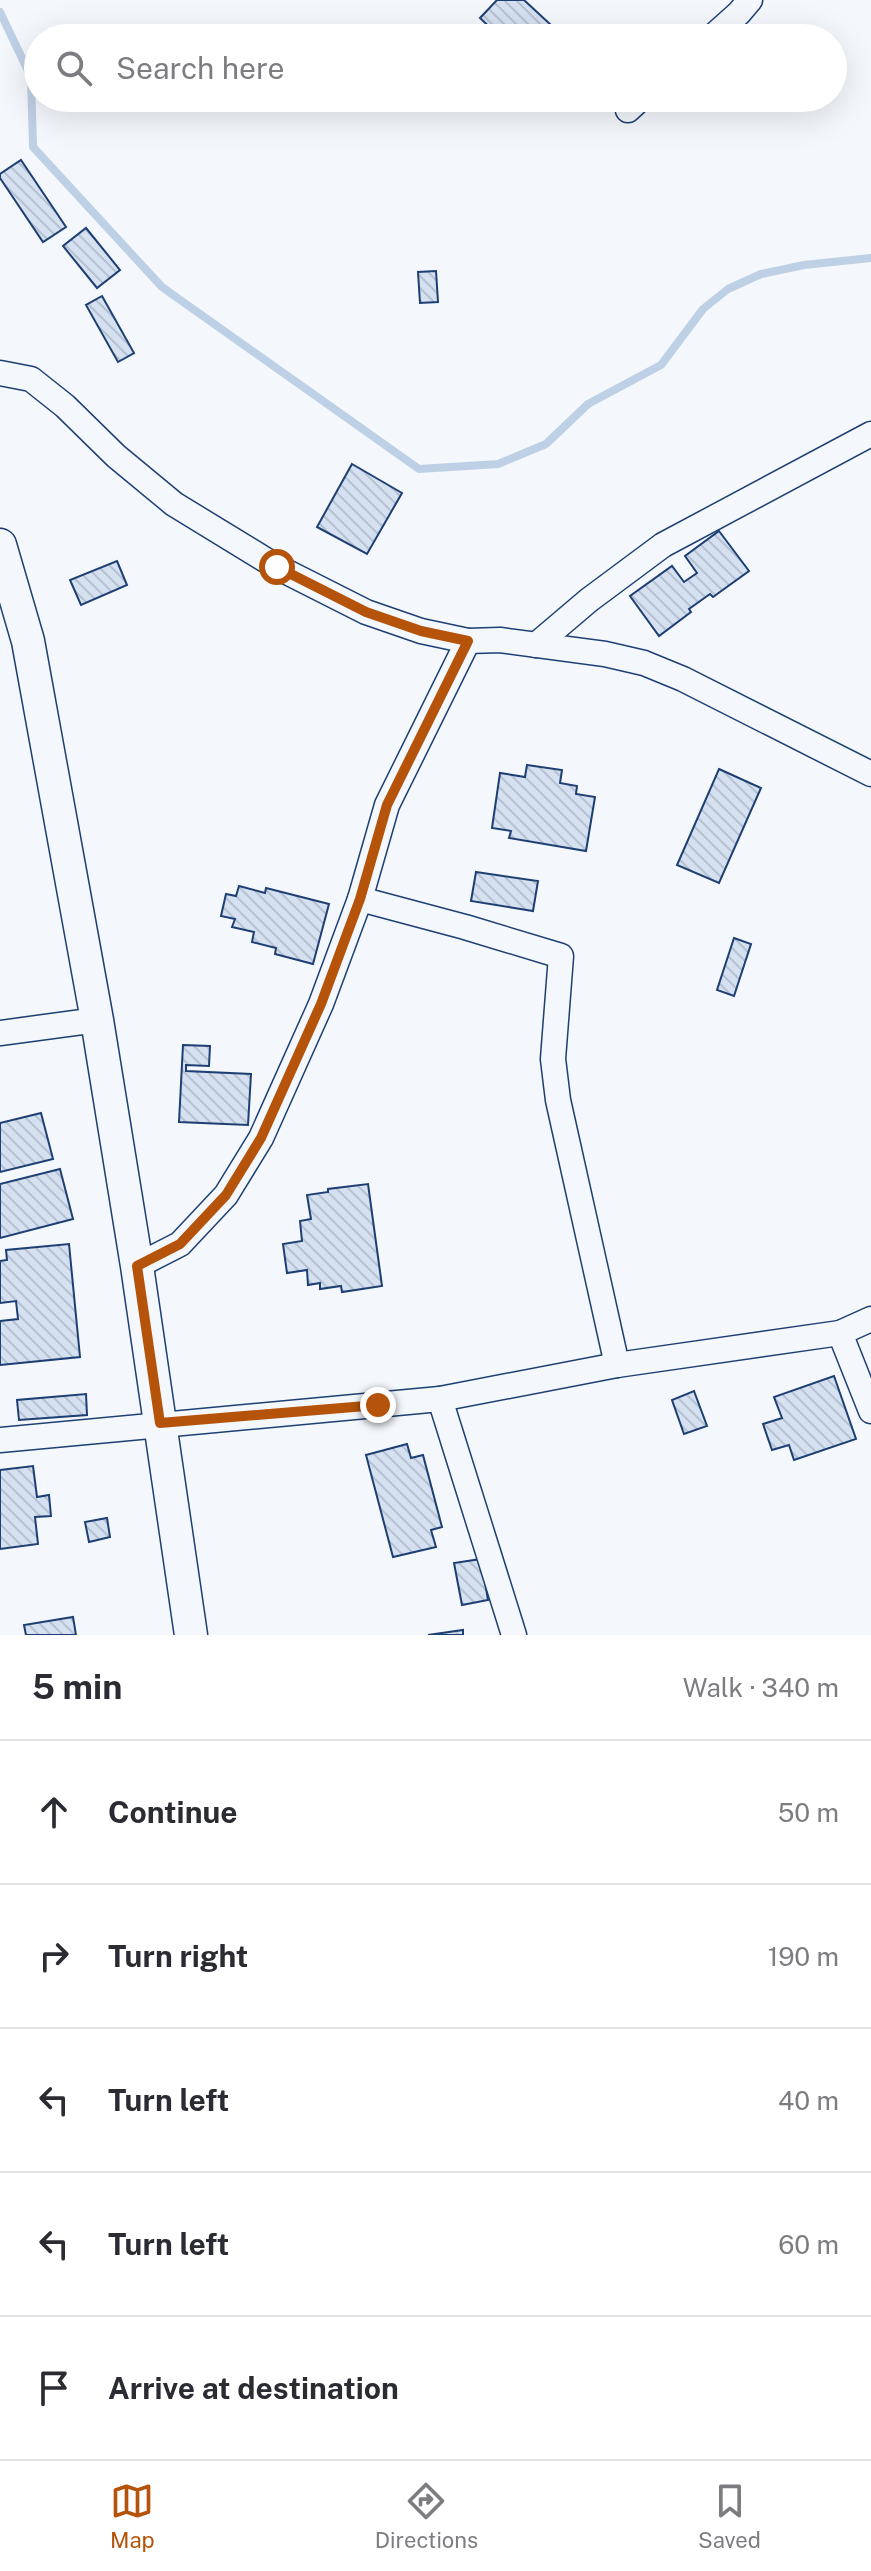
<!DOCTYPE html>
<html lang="en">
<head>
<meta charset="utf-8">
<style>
  :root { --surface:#fff; --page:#f7f7f7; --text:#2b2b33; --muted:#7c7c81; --line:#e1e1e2; --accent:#b45309 }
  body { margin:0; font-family:"Public Sans",sans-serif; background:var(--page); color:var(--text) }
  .stop { position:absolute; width:24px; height:24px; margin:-18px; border:6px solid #b45309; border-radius:50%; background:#fff }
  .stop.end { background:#b45309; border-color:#fff; box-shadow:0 2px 8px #0008 }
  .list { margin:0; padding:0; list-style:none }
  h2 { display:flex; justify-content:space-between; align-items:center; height:104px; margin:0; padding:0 32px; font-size:34px }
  h2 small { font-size:26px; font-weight:400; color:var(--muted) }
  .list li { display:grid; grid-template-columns:52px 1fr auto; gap:24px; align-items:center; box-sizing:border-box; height:144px; padding:0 32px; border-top:2px solid var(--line) }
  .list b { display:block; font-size:30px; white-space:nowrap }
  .list em { font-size:26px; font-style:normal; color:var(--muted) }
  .icon { flex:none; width:44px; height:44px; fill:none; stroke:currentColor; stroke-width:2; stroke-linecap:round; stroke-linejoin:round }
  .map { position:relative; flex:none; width:871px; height:1635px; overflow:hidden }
  .search { position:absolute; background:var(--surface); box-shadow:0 8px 32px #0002; left:24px; right:24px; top:24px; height:88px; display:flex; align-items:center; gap:20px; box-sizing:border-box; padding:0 28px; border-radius:44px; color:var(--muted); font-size:30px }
  .sheet { height:824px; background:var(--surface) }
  nav { display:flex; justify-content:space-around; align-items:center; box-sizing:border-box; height:112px; border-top:2px solid var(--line); background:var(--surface); font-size:22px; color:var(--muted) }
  nav a { display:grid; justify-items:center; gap:4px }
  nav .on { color:var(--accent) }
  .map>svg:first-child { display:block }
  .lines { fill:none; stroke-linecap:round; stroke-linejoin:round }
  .stream { stroke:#bed0e5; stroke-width:8 }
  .building { fill:url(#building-back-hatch); stroke:#1d3f73; stroke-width:2 }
  .street-casing { stroke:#1d3f73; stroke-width:27 }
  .secondary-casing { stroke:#1d3f73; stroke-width:35 }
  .street { stroke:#f4f7fb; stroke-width:24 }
  .secondary { stroke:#f4f7fb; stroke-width:32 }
  .route { stroke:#b45309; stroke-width:10 }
</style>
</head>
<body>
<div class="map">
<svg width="871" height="1635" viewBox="0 0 871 1635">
  <defs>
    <pattern id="building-back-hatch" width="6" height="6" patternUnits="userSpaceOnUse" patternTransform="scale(2)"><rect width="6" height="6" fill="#d5e0f0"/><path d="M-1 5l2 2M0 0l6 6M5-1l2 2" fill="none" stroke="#b6c1d1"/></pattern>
  </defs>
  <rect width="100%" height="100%" fill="#f4f7fb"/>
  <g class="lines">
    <polyline class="stream" points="0,12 31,77 33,147 162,287 419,469 498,464 546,444 588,404 661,365 703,309 728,289 761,274 804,265 871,258"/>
  </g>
  <g class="building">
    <polygon points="497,0 524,0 565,38 501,38 480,18"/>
    <polygon points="21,160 66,227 43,242 0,178 0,174"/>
    <polygon points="86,228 120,270 97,288 63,246"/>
    <polygon points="436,271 438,302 420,303 418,272"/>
    <polygon points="102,296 134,353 118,362 86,305"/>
    <polygon points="352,464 402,493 367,554 317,527"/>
    <polygon points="719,531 749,571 713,597 710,594 689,609 691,612 659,636 630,596 672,566 684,582 697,573 685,556"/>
    <polygon points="117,561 127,585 81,605 70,580"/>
    <polygon points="527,765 562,770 560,783 577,786 576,794 595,797 586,851 509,838 511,831 492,828 500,773 525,777"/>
    <polygon points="719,769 761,788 719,883 677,865"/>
    <polygon points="476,872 538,881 533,911 471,901"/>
    <polygon points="239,886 265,893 266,888 329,904 313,964 275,954 276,948 252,942 254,932 232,927 235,919 221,916 226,894 236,896"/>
    <polygon points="734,938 751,944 734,996 717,990"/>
    <polygon points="183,1045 210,1046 209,1066 186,1065 186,1071 251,1074 248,1125 179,1122"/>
    <polygon points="41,1113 53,1159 0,1172 0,1123"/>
    <polygon points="60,1169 73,1219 0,1238 0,1184"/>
    <polygon points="368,1184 382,1286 342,1292 341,1286 320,1289 320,1283 308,1285 307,1270 287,1273 283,1244 302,1241 300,1221 311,1219 307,1195 328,1192 328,1189"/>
    <polygon points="69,1244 80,1357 0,1365 0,1321 18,1319 16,1301 0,1303 0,1261 7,1260 6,1250"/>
    <polygon points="834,1376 856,1439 794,1460 789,1445 772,1450 763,1424 782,1418 774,1397"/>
    <polygon points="694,1391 707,1426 684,1434 672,1400"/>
    <polygon points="86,1394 87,1415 19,1420 17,1400"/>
    <polygon points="407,1444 411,1458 423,1455 442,1527 431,1530 436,1547 393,1557 366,1455"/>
    <polygon points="33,1466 37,1497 49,1495 51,1516 35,1517 38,1544 0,1549 0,1470"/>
    <polygon points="107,1518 110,1537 89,1542 85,1522"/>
    <polygon points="481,1559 488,1600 462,1605 454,1563"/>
    <polygon points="73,1617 76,1635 26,1635 24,1625"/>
    <polygon points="463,1630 463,1635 428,1635"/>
  </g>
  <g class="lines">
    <g class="street-casing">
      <g id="street">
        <polyline points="711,38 739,13 750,0"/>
        <polyline points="628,110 641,98"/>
        <polyline points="0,373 31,379 65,406 116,456 174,504 277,567 366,612 421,631 468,641 500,640 605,654 644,663 683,679 871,774"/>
        <polyline points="536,645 589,600 663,545 871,434"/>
        <polyline points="360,899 465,927 561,956 553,1059 558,1100 617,1365"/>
        <polyline points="0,1033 97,1020"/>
        <polyline points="137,1266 180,1244 226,1195 261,1138 321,1004 360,899 387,805 468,641"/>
        <polyline points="840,1333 871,1411"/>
        <polyline points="440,1399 514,1635"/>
        <polyline points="0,1440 440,1399 617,1365 840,1333 871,1319"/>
      </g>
    </g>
    <g class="secondary-casing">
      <polyline id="secondary" points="0,545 28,641 97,1020 137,1266 191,1635"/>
    </g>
    <use href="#street" class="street"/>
    <use href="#secondary" class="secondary"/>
  </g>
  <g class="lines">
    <polyline class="route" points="277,567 366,612 421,631 468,641 387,805 360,899 321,1004 261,1138 226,1195 180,1244 137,1266 160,1423 378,1405"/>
  </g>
</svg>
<div class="stop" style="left:277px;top:567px"></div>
<div class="stop end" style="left:378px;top:1405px"></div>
<div class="search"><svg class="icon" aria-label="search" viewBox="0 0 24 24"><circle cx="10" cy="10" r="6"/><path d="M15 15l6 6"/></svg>Search here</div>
</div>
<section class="sheet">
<h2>5 min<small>Walk · 340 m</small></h2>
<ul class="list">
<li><svg class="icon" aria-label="ahead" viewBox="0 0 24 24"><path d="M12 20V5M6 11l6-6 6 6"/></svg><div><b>Continue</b></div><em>50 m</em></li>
<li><svg class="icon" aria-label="right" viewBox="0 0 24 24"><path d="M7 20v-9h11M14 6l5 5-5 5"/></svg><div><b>Turn right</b></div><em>190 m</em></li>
<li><svg class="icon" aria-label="left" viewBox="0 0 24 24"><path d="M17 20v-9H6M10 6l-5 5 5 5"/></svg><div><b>Turn left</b></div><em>40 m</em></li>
<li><svg class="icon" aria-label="left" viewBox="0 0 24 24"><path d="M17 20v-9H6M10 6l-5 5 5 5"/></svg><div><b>Turn left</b></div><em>60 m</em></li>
<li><svg class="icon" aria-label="arrive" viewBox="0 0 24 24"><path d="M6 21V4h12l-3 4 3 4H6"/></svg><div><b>Arrive at destination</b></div></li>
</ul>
</section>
<nav>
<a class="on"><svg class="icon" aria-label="map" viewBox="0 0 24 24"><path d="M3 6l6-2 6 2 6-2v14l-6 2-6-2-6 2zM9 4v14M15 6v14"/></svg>Map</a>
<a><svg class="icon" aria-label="directions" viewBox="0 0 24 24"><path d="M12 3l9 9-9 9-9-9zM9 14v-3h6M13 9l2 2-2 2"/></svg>Directions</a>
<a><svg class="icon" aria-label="saved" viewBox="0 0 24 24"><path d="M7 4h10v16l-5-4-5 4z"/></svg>Saved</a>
</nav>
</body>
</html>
